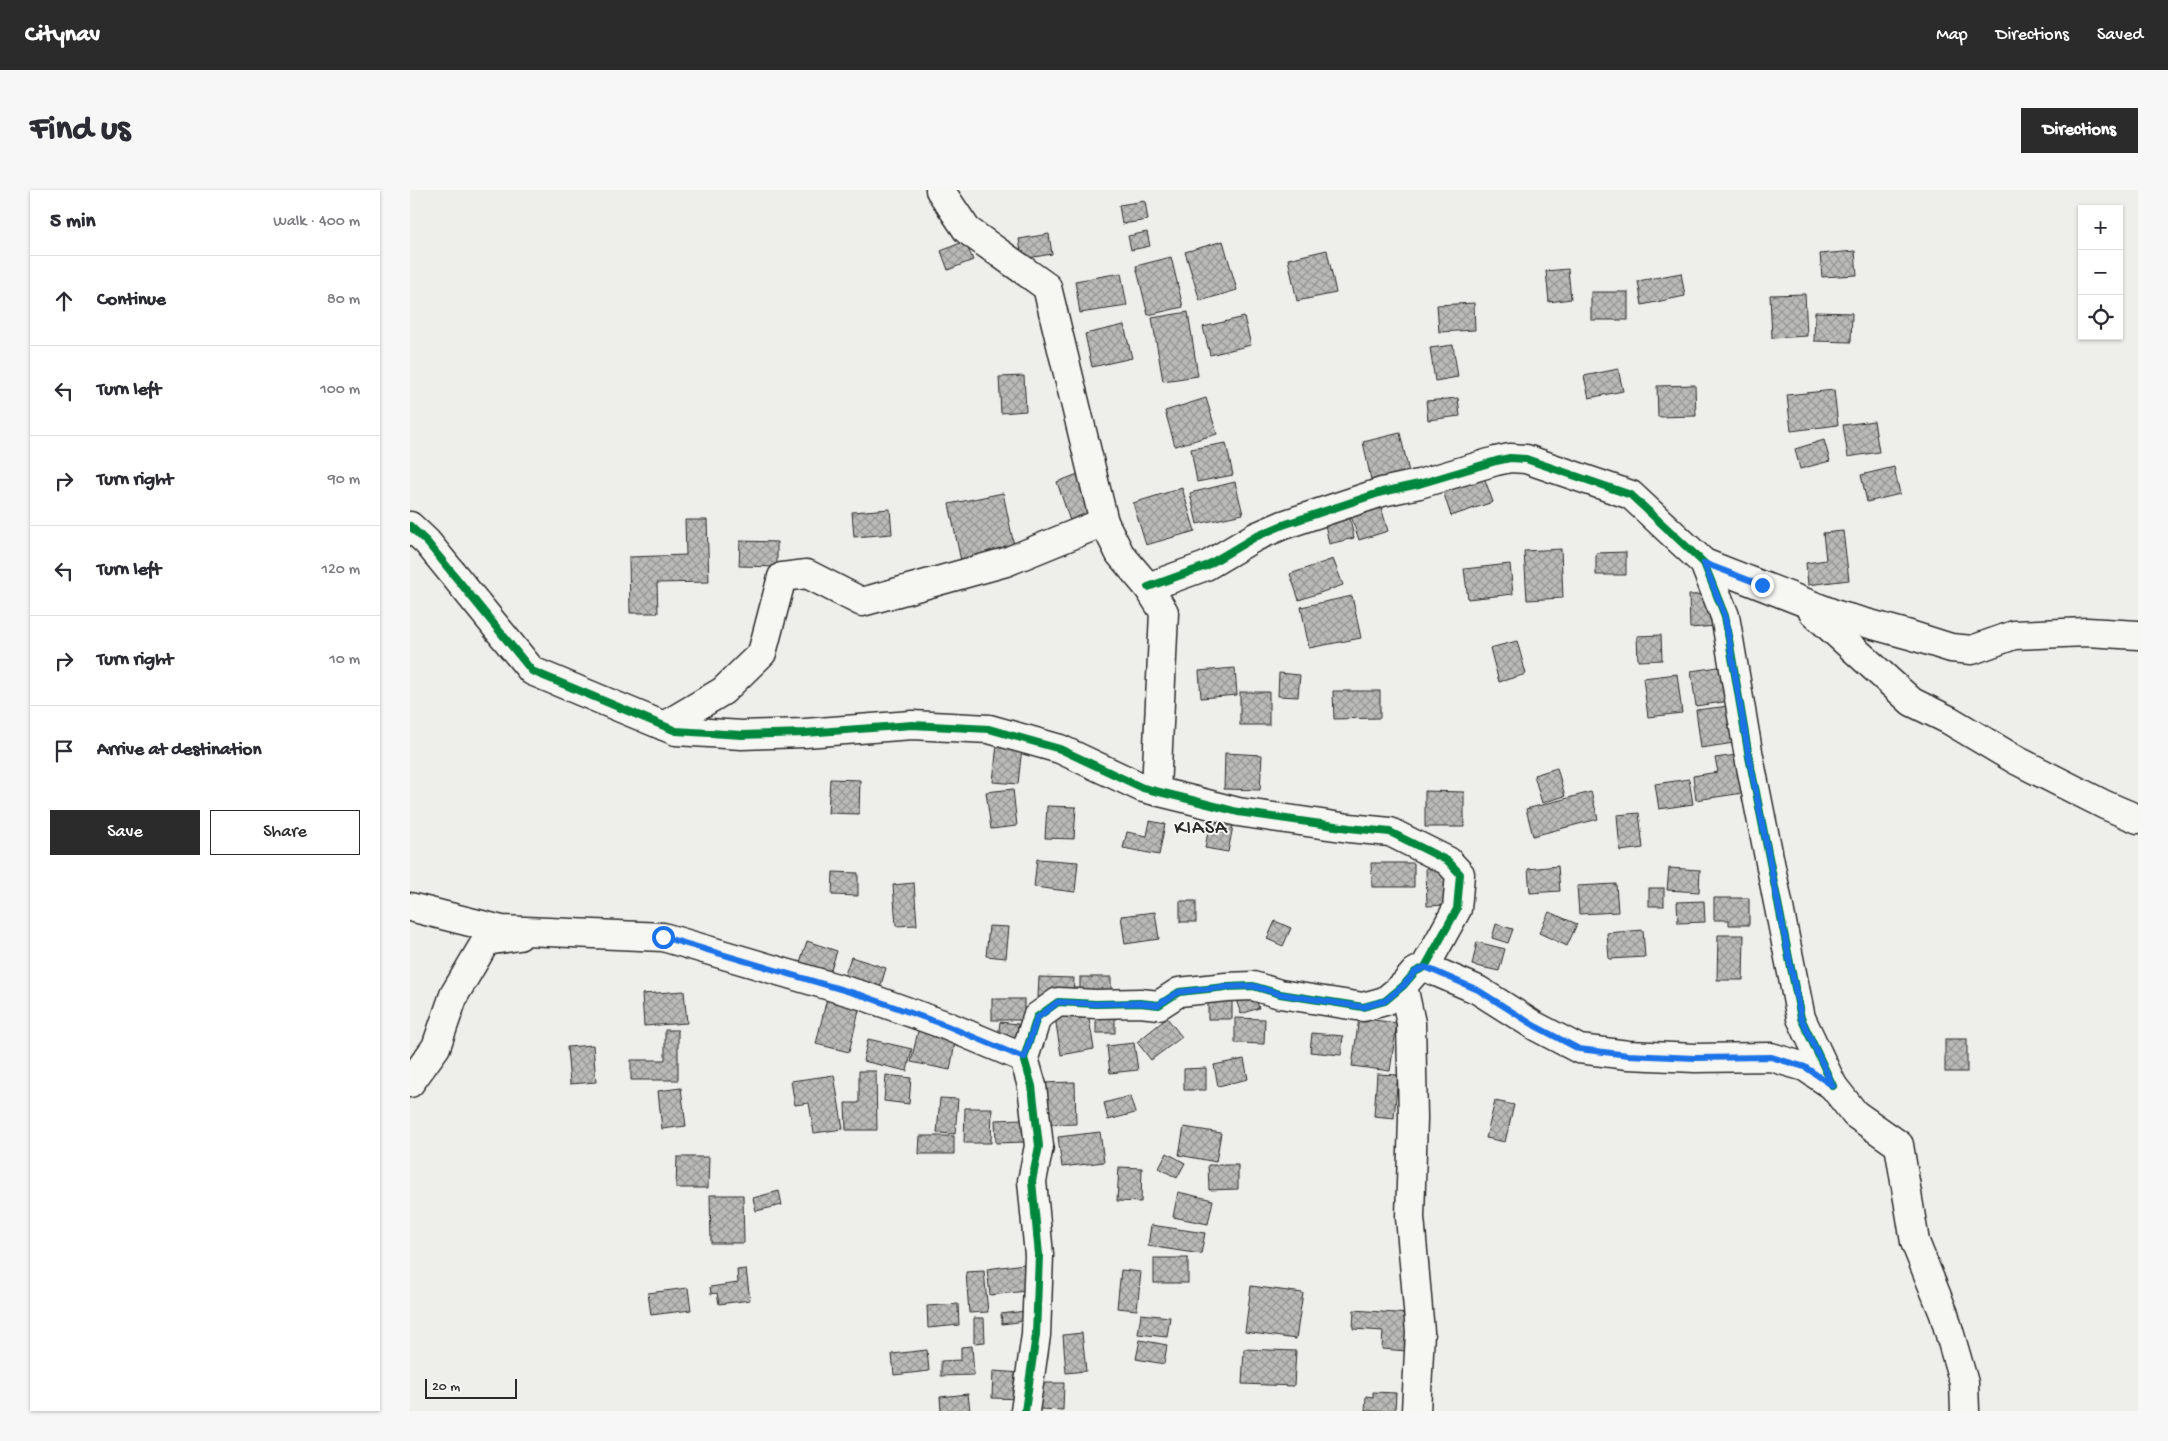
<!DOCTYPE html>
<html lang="en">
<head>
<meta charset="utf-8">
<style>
  :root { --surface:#fff; --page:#f7f7f7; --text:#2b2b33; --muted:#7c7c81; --line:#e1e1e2; --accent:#2b2b2b }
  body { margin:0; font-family:"Gochi Hand",sans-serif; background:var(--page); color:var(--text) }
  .controls { position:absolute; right:15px; top:15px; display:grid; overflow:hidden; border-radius:0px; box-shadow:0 1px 4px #0004 }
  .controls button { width:45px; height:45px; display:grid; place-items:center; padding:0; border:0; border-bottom:1px solid var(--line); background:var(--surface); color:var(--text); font:25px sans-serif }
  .scale { position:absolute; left:15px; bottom:12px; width:92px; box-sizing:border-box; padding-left:5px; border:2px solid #2b2b2b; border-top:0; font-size:14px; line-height:18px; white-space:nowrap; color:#2b2b2b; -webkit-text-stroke:4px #f6f6f2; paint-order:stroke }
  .stop { position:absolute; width:15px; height:15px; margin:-11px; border:4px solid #1a73e8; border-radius:50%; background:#fff }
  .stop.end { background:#1a73e8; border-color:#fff; box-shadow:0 1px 5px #0008 }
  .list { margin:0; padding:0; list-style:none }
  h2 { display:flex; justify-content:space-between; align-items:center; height:65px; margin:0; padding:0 20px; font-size:21px }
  h2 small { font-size:16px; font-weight:400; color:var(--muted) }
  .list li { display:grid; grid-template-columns:32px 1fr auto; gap:15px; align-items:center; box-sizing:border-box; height:90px; padding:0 20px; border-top:1px solid var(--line) }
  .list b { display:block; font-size:19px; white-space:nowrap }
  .list em { font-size:16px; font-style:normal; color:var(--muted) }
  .actions { display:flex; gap:10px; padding:15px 20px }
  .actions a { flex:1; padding:11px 0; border:1px solid var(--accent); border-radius:0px; text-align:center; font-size:18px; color:var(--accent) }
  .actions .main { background:var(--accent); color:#fff }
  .icon { flex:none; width:28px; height:28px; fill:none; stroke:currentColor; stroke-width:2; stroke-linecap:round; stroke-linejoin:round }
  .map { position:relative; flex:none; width:1728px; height:1221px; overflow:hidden; border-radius:0px }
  header { display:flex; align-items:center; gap:30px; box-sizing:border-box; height:70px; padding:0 25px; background:var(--accent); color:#fff }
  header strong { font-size:24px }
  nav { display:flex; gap:28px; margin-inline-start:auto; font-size:18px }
  .intro { display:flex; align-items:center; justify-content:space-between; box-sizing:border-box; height:120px; padding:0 30px }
  h1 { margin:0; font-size:35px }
  .button { padding:12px 22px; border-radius:0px; background:var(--accent); color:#fff; font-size:18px; font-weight:700 }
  main { display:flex; gap:30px; padding:0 30px }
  aside { flex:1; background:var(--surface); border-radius:0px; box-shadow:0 1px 4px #0004 }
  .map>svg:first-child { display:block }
  .building { fill:url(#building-cross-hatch); stroke:#2b2b2b }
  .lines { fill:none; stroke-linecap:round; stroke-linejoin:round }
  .minor-casing { stroke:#2b2b2b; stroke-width:31 }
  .minor { stroke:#f6f6f2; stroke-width:28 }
  .cycleway-casing { stroke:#f6f6f2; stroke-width:11 }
  .cycleway { stroke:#00873e; stroke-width:8 }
  .route { stroke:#1a73e8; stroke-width:6 }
  .labels { text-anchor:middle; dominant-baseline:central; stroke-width:4; stroke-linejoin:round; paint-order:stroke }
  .quarter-label { font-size:20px; letter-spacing:1px; fill:#2b2b2b; stroke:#f6f6f2 }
</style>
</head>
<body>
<header>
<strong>Citynav</strong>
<nav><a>Map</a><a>Directions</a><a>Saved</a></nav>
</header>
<div class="intro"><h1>Find us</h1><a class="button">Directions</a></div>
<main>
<aside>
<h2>5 min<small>Walk · 400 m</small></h2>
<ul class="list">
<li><svg class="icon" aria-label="ahead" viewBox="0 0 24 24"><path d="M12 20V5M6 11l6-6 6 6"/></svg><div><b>Continue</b></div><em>80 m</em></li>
<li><svg class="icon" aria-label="left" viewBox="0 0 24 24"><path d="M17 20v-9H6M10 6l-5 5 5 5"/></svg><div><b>Turn left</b></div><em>100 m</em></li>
<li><svg class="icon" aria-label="right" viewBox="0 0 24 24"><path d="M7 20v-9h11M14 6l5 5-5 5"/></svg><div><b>Turn right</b></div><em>90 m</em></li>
<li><svg class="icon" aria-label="left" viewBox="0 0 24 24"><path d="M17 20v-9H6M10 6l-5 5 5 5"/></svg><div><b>Turn left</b></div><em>120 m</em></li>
<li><svg class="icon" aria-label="right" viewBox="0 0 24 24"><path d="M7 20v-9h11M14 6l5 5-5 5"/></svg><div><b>Turn right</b></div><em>10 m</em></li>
<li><svg class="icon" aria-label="arrive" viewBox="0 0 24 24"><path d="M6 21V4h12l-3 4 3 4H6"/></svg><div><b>Arrive at destination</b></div></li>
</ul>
<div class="actions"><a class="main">Save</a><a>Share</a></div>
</aside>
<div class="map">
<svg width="1728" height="1221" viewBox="0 0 1728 1221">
  <defs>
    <pattern id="building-cross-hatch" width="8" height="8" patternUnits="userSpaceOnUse" patternTransform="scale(1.25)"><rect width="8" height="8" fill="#babab7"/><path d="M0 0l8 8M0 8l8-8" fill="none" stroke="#979795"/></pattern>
  </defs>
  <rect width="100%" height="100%" fill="#eeeeea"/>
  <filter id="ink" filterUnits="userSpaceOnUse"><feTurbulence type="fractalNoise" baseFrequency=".02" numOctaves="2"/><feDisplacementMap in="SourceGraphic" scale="10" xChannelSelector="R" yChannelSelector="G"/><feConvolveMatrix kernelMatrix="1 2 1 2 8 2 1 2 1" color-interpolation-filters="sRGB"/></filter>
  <g filter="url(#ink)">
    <g class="building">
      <polygon points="735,11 738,30 712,34 709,15"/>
      <polygon points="737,42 740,56 721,60 718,46"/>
      <polygon points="639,44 642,64 612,69 609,49"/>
      <polygon points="555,51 563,70 538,80 531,61"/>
      <polygon points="813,51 827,100 790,111 775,62"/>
      <polygon points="917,60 926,103 887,111 878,69"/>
      <polygon points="1445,61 1447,85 1412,87 1410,64"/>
      <polygon points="761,67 773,117 738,125 726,76"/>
      <polygon points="1158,79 1161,109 1139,112 1136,81"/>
      <polygon points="711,83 717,116 670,123 665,91"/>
      <polygon points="1271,83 1275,106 1232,115 1228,91"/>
      <rect x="1181" y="102" width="37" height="28"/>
      <polygon points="1395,104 1397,146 1362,148 1360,105"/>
      <polygon points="1064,113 1065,140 1029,142 1027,115"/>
      <polygon points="778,122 788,186 753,191 742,128"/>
      <polygon points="1405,122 1442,123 1441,152 1404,151"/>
      <polygon points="834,127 841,155 800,165 793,137"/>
      <polygon points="714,135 722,168 682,177 675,144"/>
      <polygon points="1043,155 1048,187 1025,191 1020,158"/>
      <polygon points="1208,179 1213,201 1179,208 1174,186"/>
      <polygon points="614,186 616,221 591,223 589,187"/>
      <polygon points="1285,195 1286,226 1248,227 1247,196"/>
      <polygon points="1424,200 1428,235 1381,241 1377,205"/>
      <polygon points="796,208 807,244 765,256 755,221"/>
      <polygon points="1048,208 1050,226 1018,230 1016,211"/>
      <polygon points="1464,231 1469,262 1438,267 1433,235"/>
      <polygon points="990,243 1001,291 963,299 953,252"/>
      <polygon points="1414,250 1420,271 1390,279 1385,259"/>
      <polygon points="816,253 823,285 787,292 781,259"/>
      <polygon points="1484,277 1490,304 1457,312 1451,285"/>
      <polygon points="668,284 683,326 661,334 647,292"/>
      <polygon points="1074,287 1083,312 1041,326 1033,301"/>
      <polygon points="825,292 833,324 787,334 780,303"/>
      <polygon points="772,298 785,341 736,355 723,313"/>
      <polygon points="593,303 605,360 551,371 539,314"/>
      <polygon points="971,317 978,341 949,350 941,326"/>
      <polygon points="480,319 482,344 444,347 442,322"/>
      <polygon points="940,328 944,348 919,354 915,334"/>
      <polygon points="275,330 297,330 299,392 247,393 248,423 220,423 219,367 276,365"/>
      <polygon points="1433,341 1439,390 1398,395 1396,373 1416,370 1413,343"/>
      <polygon points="330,351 367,352 367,377 329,376"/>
      <polygon points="1151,359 1153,408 1117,410 1114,361"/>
      <polygon points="1216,362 1216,385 1186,385 1186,363"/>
      <polygon points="923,369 933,395 889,410 880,384"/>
      <polygon points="1100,374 1103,404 1058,409 1054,379"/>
      <polygon points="1305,404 1307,436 1280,438 1279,405"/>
      <polygon points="942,406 951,448 899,458 891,417"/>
      <polygon points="1251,445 1252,470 1228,471 1227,446"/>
      <polygon points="1107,451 1116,484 1089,492 1080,458"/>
      <polygon points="1315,476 1320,511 1286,516 1281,481"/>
      <polygon points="825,478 827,505 791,508 789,481"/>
      <polygon points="869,483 890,485 888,507 868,506"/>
      <polygon points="1267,484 1272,523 1238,527 1233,488"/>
      <polygon points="923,501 970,501 970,528 924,529"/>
      <rect x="830" y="502" width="29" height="33"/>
      <polygon points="1319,516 1324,553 1291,558 1286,520"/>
      <polygon points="587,554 612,557 608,594 583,592"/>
      <polygon points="815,563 852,565 850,600 814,599"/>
      <polygon points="1327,565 1333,603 1286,610 1283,586 1308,582 1305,568"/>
      <polygon points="1147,578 1155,606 1132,613 1124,585"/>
      <polygon points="420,589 450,590 449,624 418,623"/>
      <polygon points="1279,589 1283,614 1249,619 1245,594"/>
      <polygon points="603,599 607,636 581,639 576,602"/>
      <polygon points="1015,601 1054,602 1054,637 1015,637"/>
      <polygon points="1181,602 1188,629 1123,646 1116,619"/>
      <polygon points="637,616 666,617 664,649 635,648"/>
      <polygon points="1229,623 1233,658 1210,661 1207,625"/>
      <polygon points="740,631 755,634 749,665 713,658 717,642 737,646"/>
      <polygon points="800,631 823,636 818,662 795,658"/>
      <polygon points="627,669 668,672 665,702 624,697"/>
      <polygon points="961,673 1004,673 1004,697 962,697"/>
      <polygon points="1148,676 1150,701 1120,703 1118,679"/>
      <polygon points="1016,678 1038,678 1038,715 1017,716"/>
      <polygon points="1259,678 1290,680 1289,702 1257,700"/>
      <polygon points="423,682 448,683 448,706 422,705"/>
      <polygon points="504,693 507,735 486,736 483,695"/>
      <polygon points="1206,694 1208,722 1169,724 1167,696"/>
      <rect x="1239" y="698" width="15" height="18"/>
      <polygon points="1304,708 1339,708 1339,735 1319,735 1319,730 1304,730"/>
      <rect x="770" y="711" width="16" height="21"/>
      <polygon points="1294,711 1295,732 1268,733 1267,712"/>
      <polygon points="745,722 749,749 715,754 711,726"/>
      <polygon points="1139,722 1167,734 1157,756 1129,743"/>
      <polygon points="865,731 881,738 873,756 857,749"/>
      <polygon points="1086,734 1103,739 1098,753 1082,748"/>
      <polygon points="579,736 599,737 596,768 576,766"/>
      <polygon points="1233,740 1235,767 1199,769 1197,743"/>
      <polygon points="1308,745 1334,745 1333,790 1307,790"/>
      <polygon points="397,751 427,761 420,782 390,772"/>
      <polygon points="1067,752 1095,759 1089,781 1062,775"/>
      <polygon points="441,767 476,778 470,798 434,787"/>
      <polygon points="629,787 664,788 663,809 628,807"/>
      <rect x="670" y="787" width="31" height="20"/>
      <polygon points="842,797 849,818 831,824 824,804"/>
      <polygon points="274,801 277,833 234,836 232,804"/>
      <polygon points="417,808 450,816 439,862 406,854"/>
      <rect x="582" y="809" width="32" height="21"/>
      <rect x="798" y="809" width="24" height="20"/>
      <polygon points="677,816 684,859 651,865 644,821"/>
      <rect x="686" y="819" width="19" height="24"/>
      <polygon points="757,828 772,847 741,870 727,852"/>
      <polygon points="825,828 855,829 854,854 825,853"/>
      <polygon points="949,828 987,833 980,881 942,876"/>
      <polygon points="590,832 608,834 606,850 588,848"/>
      <polygon points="255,840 268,840 268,890 221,890 221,870 255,870"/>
      <polygon points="508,841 546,848 540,880 501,872"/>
      <polygon points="902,843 933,846 931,865 900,862"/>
      <polygon points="458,849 502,859 497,881 453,871"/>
      <rect x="1535" y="849" width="22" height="33"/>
      <polygon points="724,853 728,880 700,883 697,856"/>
      <polygon points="183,855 186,892 160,894 157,857"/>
      <polygon points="834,869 838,889 808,896 804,875"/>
      <polygon points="796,878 796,900 774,900 774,879"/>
      <polygon points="449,881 466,881 467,940 436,940 435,913 449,913"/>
      <polygon points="967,884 988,885 984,928 964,926"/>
      <polygon points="424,885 433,939 404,943 399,913 385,915 381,891"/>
      <polygon points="476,885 501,888 499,914 474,911"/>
      <polygon points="665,892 666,934 632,935 631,893"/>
      <polygon points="271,898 276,936 252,939 248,901"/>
      <polygon points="720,906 725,923 698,930 694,913"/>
      <polygon points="530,908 548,909 545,944 527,943"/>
      <polygon points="1085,911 1104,915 1095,952 1076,948"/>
      <polygon points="555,918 582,918 581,953 554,953"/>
      <polygon points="613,929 614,952 586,953 585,930"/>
      <polygon points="774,937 811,943 806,972 769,965"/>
      <polygon points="690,942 694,972 652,977 648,947"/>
      <polygon points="510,946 544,946 544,964 509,964"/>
      <polygon points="757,963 775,973 767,988 749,978"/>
      <polygon points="267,967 299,967 298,998 266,998"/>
      <polygon points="798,975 828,975 828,999 799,1000"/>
      <polygon points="709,977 732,978 731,1012 707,1011"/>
      <polygon points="369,1001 372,1015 346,1021 343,1008"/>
      <polygon points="768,1002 803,1010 798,1034 763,1027"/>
      <polygon points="300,1005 333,1005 334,1053 301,1053"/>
      <polygon points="741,1035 795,1043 791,1064 738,1056"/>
      <rect x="744" y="1068" width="34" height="25"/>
      <polygon points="614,1074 617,1101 580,1105 577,1079"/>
      <polygon points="336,1079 340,1110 309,1114 307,1103 301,1104 300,1097 328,1093 327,1080"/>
      <polygon points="711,1080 731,1082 727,1120 707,1118"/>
      <polygon points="574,1081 578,1122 559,1123 556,1082"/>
      <polygon points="841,1096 893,1103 886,1149 835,1142"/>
      <polygon points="278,1098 281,1120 241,1125 238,1103"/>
      <polygon points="548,1114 549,1135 518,1138 517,1116"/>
      <polygon points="944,1120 1000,1124 997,1161 972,1159 973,1141 943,1139"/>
      <polygon points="615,1121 616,1131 592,1134 591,1124"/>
      <polygon points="731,1124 760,1127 757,1147 728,1144"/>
      <polygon points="564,1128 574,1128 575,1152 564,1153"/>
      <polygon points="672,1143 676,1181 656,1183 653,1145"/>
      <polygon points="730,1150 757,1155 754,1174 726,1169"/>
      <polygon points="562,1156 564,1185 531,1186 531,1171 551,1170 551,1157"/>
      <polygon points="834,1159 886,1161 884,1196 832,1194"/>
      <polygon points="517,1160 519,1181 484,1185 482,1164"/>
      <polygon points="583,1181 612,1183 610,1209 582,1208"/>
      <polygon points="628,1193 654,1193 653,1220 628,1219"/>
      <polygon points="963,1202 986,1203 985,1221 955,1221 956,1206 963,1207"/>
      <polygon points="558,1204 560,1221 531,1221 530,1207"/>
    </g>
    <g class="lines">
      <g class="minor-casing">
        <g id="minor">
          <polyline points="530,0 557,40 637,97 694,332 710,364 738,397 754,422 746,601"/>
          <polyline points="0,336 17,352 122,481 266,541 332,545 395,543 502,535 579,539 650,559 733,598 778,609 828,622 939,638 980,642 1038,671 1050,684 1047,719 1015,777 1005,782 993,796 975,811 953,817 870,804 843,796 816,797 769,802 749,815 730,813 686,814 648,812 627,827 614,868 622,896 629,956 622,991 629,1065 626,1145 615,1221"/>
          <polyline points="1294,373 1427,425 1500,445 1541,458 1562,460 1604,445 1677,442 1728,445"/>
          <polyline points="738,397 796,376 845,347 873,335 972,302 1009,294 1086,271 1100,268 1116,269 1221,305 1294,373 1315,426 1339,567 1391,828 1423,896"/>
          <polyline points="1403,422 1502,512 1539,530 1606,570 1695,615 1728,629"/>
          <polyline points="254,536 313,501 352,463 372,387 397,384 452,412 596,372 694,332"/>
          <polyline points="0,717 92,740 253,747 454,806 535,835 614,868"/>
          <polyline points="1015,777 1068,800 1125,836 1169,859 1218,865 1285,868 1361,867 1395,877 1423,896 1445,924 1489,955 1505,1052 1534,1124 1554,1193 1555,1221"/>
          <polyline points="993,796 1001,833 1003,928 1000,1027 1010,1142 1006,1221"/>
          <polyline points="0,893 26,857 44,805 76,751 109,746"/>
        </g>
      </g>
      <use href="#minor" class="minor"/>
      <g class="cycleway-casing">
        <g id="cycleway">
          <polyline points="0,336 17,352 122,481 266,541 332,545 395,543 502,535 579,539 650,559 733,598 778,609 828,622 939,638 980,642 1038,671 1050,684 1047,719 1015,777 1005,782 993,796 975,811 953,817 870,804 843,796 816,797 769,802 749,815 730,813 686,814 648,812 627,827 614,868 622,896 629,956 622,991 629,1065 626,1145 615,1221"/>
          <polyline points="738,397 796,376 845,347 873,335 972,302 1009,294 1086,271 1100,268 1116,269 1221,305 1294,373 1315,426 1339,567 1391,828 1423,896"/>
        </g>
      </g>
      <use href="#cycleway" class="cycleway"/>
    </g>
  </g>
  <g class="lines" filter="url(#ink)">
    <polyline class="route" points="253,747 454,806 535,835 614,868 627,828 648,812 686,814 730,813 748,815 769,802 816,797 843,796 870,804 953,817 975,811 993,796 1005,782 1015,777 1068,800 1125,836 1169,859 1218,865 1285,868 1361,867 1395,877 1423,896 1391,828 1339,567 1315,426 1294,373 1352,395"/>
  </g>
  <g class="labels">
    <g class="quarter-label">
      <text x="791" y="639">KIASA</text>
    </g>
  </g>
</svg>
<div class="controls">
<button>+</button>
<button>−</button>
<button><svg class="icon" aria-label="locate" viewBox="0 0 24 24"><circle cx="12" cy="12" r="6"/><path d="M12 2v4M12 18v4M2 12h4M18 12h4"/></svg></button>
</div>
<div class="scale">20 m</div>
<div class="stop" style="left:253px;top:747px"></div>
<div class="stop end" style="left:1352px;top:395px"></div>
</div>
</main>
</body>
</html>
